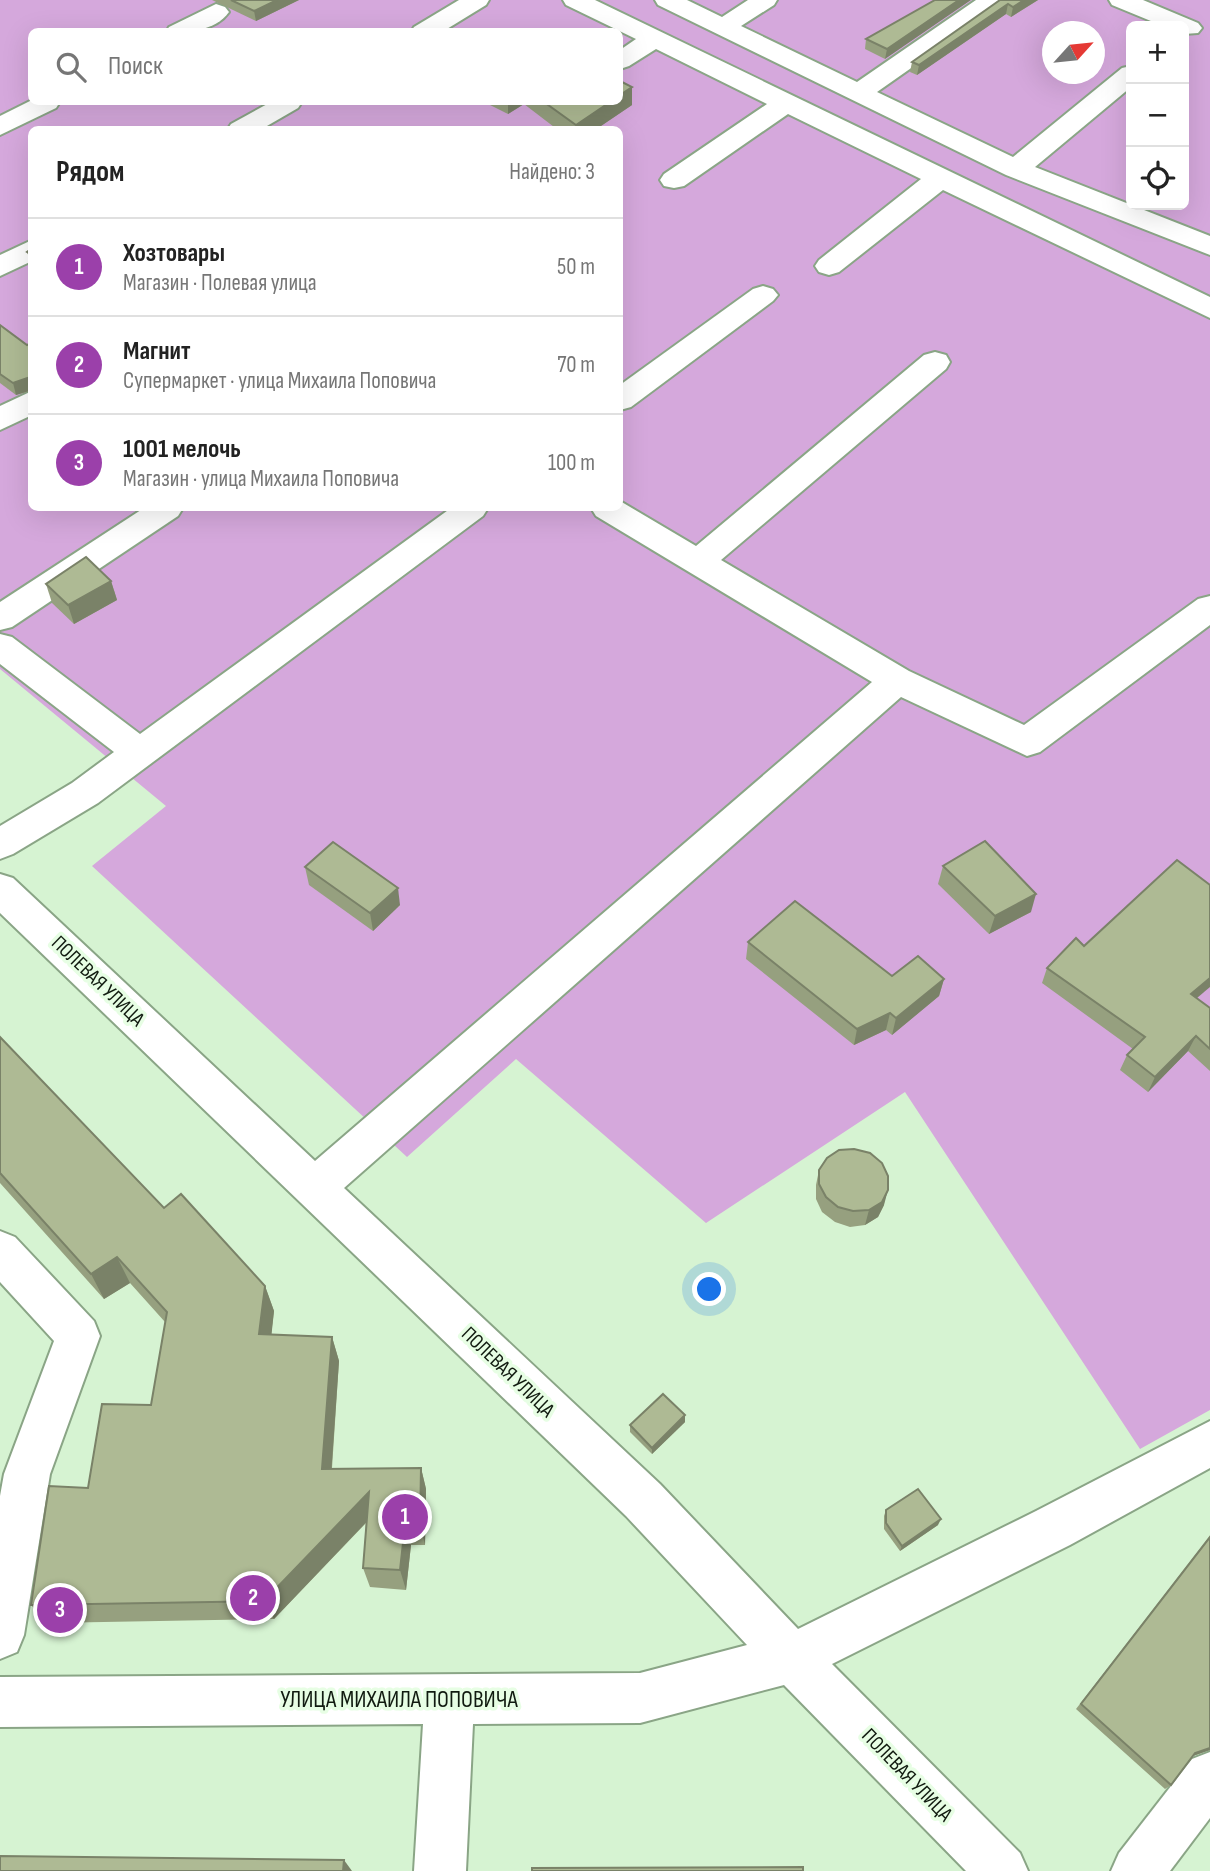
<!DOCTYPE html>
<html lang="ru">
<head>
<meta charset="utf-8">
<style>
  :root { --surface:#fff; --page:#f6f6f6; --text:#222; --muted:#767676; --line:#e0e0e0; --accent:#9b40aa }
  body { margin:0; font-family:"Sofia Sans Condensed",sans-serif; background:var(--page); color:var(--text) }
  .controls { position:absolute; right:21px; top:21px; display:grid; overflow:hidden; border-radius:10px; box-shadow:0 7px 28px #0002 }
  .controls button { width:63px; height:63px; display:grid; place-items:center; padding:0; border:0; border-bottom:2px solid var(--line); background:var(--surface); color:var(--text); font:35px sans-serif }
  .compass { position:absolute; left:1042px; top:21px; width:63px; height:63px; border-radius:50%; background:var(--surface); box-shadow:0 7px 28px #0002; rotate:63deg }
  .you { position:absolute; left:710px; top:1290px; width:24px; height:24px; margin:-18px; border:5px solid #fff; border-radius:50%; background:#1a73e8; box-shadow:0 0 0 10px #1a73e833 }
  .badge { display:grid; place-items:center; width:46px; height:46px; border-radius:50%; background:var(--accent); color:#fff; font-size:23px; font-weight:700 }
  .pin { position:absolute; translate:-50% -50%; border:4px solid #fff; box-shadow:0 2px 7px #0006 }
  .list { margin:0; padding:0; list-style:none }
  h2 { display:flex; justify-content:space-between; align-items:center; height:91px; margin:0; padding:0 28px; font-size:30px }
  h2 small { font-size:23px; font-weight:400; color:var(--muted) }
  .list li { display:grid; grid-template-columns:46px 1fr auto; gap:21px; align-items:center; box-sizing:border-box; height:98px; padding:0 28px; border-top:2px solid var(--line) }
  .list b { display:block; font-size:26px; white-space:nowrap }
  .list p { margin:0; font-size:23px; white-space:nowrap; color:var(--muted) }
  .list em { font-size:23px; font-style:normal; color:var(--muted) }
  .icon { flex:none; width:38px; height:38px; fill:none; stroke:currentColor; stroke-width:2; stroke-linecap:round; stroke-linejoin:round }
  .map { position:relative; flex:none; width:1210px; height:1871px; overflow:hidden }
  .search { position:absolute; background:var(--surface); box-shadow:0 7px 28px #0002; left:28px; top:28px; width:595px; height:77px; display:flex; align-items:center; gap:18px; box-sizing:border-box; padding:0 24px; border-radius:10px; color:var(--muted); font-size:26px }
  .panel { position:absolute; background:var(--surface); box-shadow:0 7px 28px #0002; left:28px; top:126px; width:595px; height:385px; border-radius:10px }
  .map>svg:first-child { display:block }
  .green { fill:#d5a8dc; fill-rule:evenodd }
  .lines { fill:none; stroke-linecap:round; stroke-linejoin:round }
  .minor-casing { stroke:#8aa586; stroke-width:4 }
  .minor { fill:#fff; fill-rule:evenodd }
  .wall { fill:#96a07f }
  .shaded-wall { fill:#7a8268 }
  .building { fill:#aeba94; stroke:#7a8268; stroke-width:2 }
  .labels { text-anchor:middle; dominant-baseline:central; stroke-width:7; stroke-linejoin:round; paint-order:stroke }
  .street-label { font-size:21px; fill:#111b10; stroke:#e7fee4 }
  .near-street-label { font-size:24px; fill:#111b10; stroke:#e7fee4 }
</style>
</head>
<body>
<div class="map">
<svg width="1210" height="1871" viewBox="0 0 1210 1871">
  <rect width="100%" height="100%" fill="#d6f3d2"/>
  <path class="green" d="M0,0H1210V1410L1140,1449L905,1092L706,1223L516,1059L407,1157L92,866L166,806L0,669ZM1131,26H1184V205H1131ZM32,32H620V102H32ZM1052,32H1094V74H1052ZM32,130H620V508H32Z"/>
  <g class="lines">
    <g class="minor-casing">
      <g id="minor">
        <polygon points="459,0 489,0 486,5 442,32 411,32 414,27"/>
        <polygon points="563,0 595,0 1210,297 1210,318 943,190 839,272 829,275 819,272 815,266 819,260 921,179 788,114 684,186 674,188 664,186 660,180 664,174 767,104 656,49 629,66 620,69 620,50 636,39 566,5"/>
        <polygon points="655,0 687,0 722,17 748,0 777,0 774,5 741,26 857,82 976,0 1004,0 1001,5 877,92 1013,157 1122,68 1131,66 1131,87 1035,167 1210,236 1210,255 1006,175 658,5"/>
        <polygon points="1109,0 1143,0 1198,23 1202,28 1198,33 1184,34 1184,26 1163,26 1112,5"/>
        <path d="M216,4L225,7L229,12C215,32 187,32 166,32L169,27Z"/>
        <polygon points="32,100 60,102 56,108 0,135 0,116"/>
        <polygon points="271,102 302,102 298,108 260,130 227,130 231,124"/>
        <polygon points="32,240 32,261 0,276 0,255"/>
        <polygon points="763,286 773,289 778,295 773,301 631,407 620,410 620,385 753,289"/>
        <polygon points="935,352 946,355 950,362 946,369 721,560 909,671 1024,725 1198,599 1210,596 1210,625 1040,752 1027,756 901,697 344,1188 660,1484 798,1629 1036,1511 1210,1421 1210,1468 1070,1545 832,1664 1020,1853 1028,1871 966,1871 784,1685 640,1723 473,1724 466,1871 414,1871 423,1724 0,1727 0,1677 640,1673 747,1645 626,1516 0,913 0,874 13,878 315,1161 872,682 596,516 591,508 620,508 620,501 696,546 924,355"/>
        <polygon points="32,391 32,415 0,430 0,406"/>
        <polygon points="144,508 183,508 178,516 12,627 0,630 0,602"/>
        <polygon points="451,508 488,508 483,516 98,803 13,854 0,859 0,826 72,783 114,752 0,664 0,634 12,637 140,734"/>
        <polygon points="0,1231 15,1237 94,1321 100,1336 50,1474 24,1635 17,1652 0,1659 0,1496 4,1474 54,1341 0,1282"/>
        <polygon points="1210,1752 1210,1818 1170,1871 1111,1871 1119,1853 1192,1759"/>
      </g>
    </g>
    <use href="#minor" class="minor"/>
  </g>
  <g class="wall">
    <polygon points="212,0 299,0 256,21"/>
    <polygon points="935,0 885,59 865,49 866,39"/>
    <polygon points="1000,0 1038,0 1011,17 1006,14 917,75 910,72 912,62"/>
    <polygon points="484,102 620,102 632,105 595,130 558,130 524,104 508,114"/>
    <polygon points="32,242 32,265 27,252 31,249"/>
    <polygon points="0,325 27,345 32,343 32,399 31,391 16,395 0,383"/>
    <polygon points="111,581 117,600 74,624 52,603 46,584"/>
    <polygon points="943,866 1031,912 989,934 938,884"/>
    <polygon points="305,867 400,905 373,931 309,885"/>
    <polygon points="748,942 892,976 944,979 939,996 892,1035 886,1030 854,1045 746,959"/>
    <polygon points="1084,946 1197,998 1210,1008 1210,1071 1188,1051 1148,1092 1120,1070 1127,1055 1133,1049 1042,983 1047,968"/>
    <polygon points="0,1037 164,1208 265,1286 274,1311 271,1335 332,1337 339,1361 332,1468 421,1468 426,1489 425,1545 411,1545 406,1590 370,1587 363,1568 366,1523 274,1619 48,1623 31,1605 88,1488 151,1405 165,1322 130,1283 104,1299 0,1183"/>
    <polygon points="819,1170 884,1205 878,1217 865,1225 850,1227 835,1222 822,1212 816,1199 816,1185"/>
    <polygon points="685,1422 652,1454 630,1432 630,1425"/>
    <polygon points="886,1510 938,1525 900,1551 884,1529 884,1516"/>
    <polygon points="1210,1536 1210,1750 1193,1756 1171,1785 1165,1789 1076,1709"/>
  </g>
  <g class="shaded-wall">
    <polygon points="277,0 299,0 256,21 254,11"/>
    <polygon points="959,0 971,0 885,59 887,49"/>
    <polygon points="1024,0 1038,0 1011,17 1013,7"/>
    <polygon points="1008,4 1006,14 917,75 919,65"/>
    <polygon points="632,87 632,105 595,130 576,130 576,125 610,102 620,102 620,95"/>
    <polygon points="508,102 524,102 524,104 508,114"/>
    <polygon points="30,377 32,390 16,395 13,383"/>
    <polygon points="111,581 117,600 74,624 68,605"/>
    <polygon points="398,888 400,905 373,931 370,913"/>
    <polygon points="1036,894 1031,912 989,934 995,916"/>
    <polygon points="1210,978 1210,987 1184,1009 1191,994"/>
    <polygon points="944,979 939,996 892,1035 896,1018"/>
    <polygon points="890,1013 886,1030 854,1045 857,1029"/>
    <polygon points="1196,1036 1188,1051 1148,1092 1155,1077"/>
    <polygon points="888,1190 884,1205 878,1217 865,1225 869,1210"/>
    <polygon points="117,1257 130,1283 104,1299 91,1274"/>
    <polygon points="265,1286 274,1311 269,1358 259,1334"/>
    <polygon points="332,1337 339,1361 330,1490 322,1469"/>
    <polygon points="685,1415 685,1422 652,1454 652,1448"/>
    <polygon points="421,1468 426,1489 425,1545 420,1525"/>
    <polygon points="369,1492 375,1513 274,1619 264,1601"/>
    <polygon points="941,1519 938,1525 900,1551 902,1546"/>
    <polygon points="405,1525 411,1545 406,1590 400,1570"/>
    <polygon points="1210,1748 1210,1750 1190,1757 1195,1753"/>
    <polygon points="344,1860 352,1871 343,1871"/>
  </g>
  <g class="building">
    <polygon points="231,0 277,0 254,11"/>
    <polygon points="935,0 959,0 887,49 866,39"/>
    <polygon points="1000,0 1024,0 1013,7 1008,4 919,65 912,62"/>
    <polygon points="620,81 632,87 620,95"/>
    <polygon points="544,102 610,102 576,125"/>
    <polygon points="31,242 32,242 32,255 27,252 31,249"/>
    <polygon points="0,325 27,345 32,343 32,398 30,377 13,383 0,374"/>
    <polygon points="86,557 111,581 68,605 46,584"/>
    <polygon points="985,841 1036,894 995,916 943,866"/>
    <polygon points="333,842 398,888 370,913 305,867"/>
    <polygon points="1177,860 1210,885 1210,978 1191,994 1210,1008 1210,1049 1196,1036 1155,1077 1127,1055 1145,1037 1047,968 1076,938 1084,946"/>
    <polygon points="795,901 892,976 918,956 944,979 896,1018 890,1013 857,1029 748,942"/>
    <polygon points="0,1037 164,1208 181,1194 265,1286 259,1334 332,1337 322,1469 421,1468 420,1525 405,1525 400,1570 363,1568 369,1492 264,1601 31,1605 49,1486 88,1488 102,1404 151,1405 167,1312 117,1257 91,1274 0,1173"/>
    <polygon points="854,1149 870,1153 882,1163 888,1176 888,1190 882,1202 869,1210 853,1211 838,1207 826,1197 819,1184 819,1170 827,1158 839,1150"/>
    <polygon points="663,1394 685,1415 652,1448 630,1425"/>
    <polygon points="918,1489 941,1519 902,1546 886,1523 886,1510"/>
    <polygon points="1210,1537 1210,1748 1195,1753 1171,1785 1081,1704"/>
    <polygon points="0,1856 344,1860 343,1871 0,1871"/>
    <polygon points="803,1867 803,1871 532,1871 532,1868"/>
  </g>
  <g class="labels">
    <g class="street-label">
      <text transform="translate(98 981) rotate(44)">ПОЛЕВАЯ УЛИЦА</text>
      <text transform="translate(508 1372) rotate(44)">ПОЛЕВАЯ УЛИЦА</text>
      <text transform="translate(907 1775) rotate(46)">ПОЛЕВАЯ УЛИЦА</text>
    </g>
    <g class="near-street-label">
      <text x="399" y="1699">УЛИЦА МИХАИЛА ПОПОВИЧА</text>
    </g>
  </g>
</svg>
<div class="controls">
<button>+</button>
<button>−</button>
<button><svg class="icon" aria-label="locate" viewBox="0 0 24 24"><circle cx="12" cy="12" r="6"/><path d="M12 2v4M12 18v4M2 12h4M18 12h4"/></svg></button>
</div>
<svg class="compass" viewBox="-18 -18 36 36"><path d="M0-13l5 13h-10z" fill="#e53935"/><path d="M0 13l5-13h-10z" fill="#767676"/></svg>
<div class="you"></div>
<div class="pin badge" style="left:405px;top:1517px">1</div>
<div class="pin badge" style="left:253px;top:1598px">2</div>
<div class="pin badge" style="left:60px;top:1610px">3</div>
<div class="search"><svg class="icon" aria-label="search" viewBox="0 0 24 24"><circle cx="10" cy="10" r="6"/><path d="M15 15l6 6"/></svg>Поиск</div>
<section class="panel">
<h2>Рядом<small>Найдено: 3</small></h2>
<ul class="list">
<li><span class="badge">1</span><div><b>Хозтовары</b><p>Магазин · Полевая улица</p></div><em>50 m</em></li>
<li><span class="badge">2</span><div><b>Магнит</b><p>Супермаркет · улица Михаила Поповича</p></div><em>70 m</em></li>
<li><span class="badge">3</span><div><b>1001 мелочь</b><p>Магазин · улица Михаила Поповича</p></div><em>100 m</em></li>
</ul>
</section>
</div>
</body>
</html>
